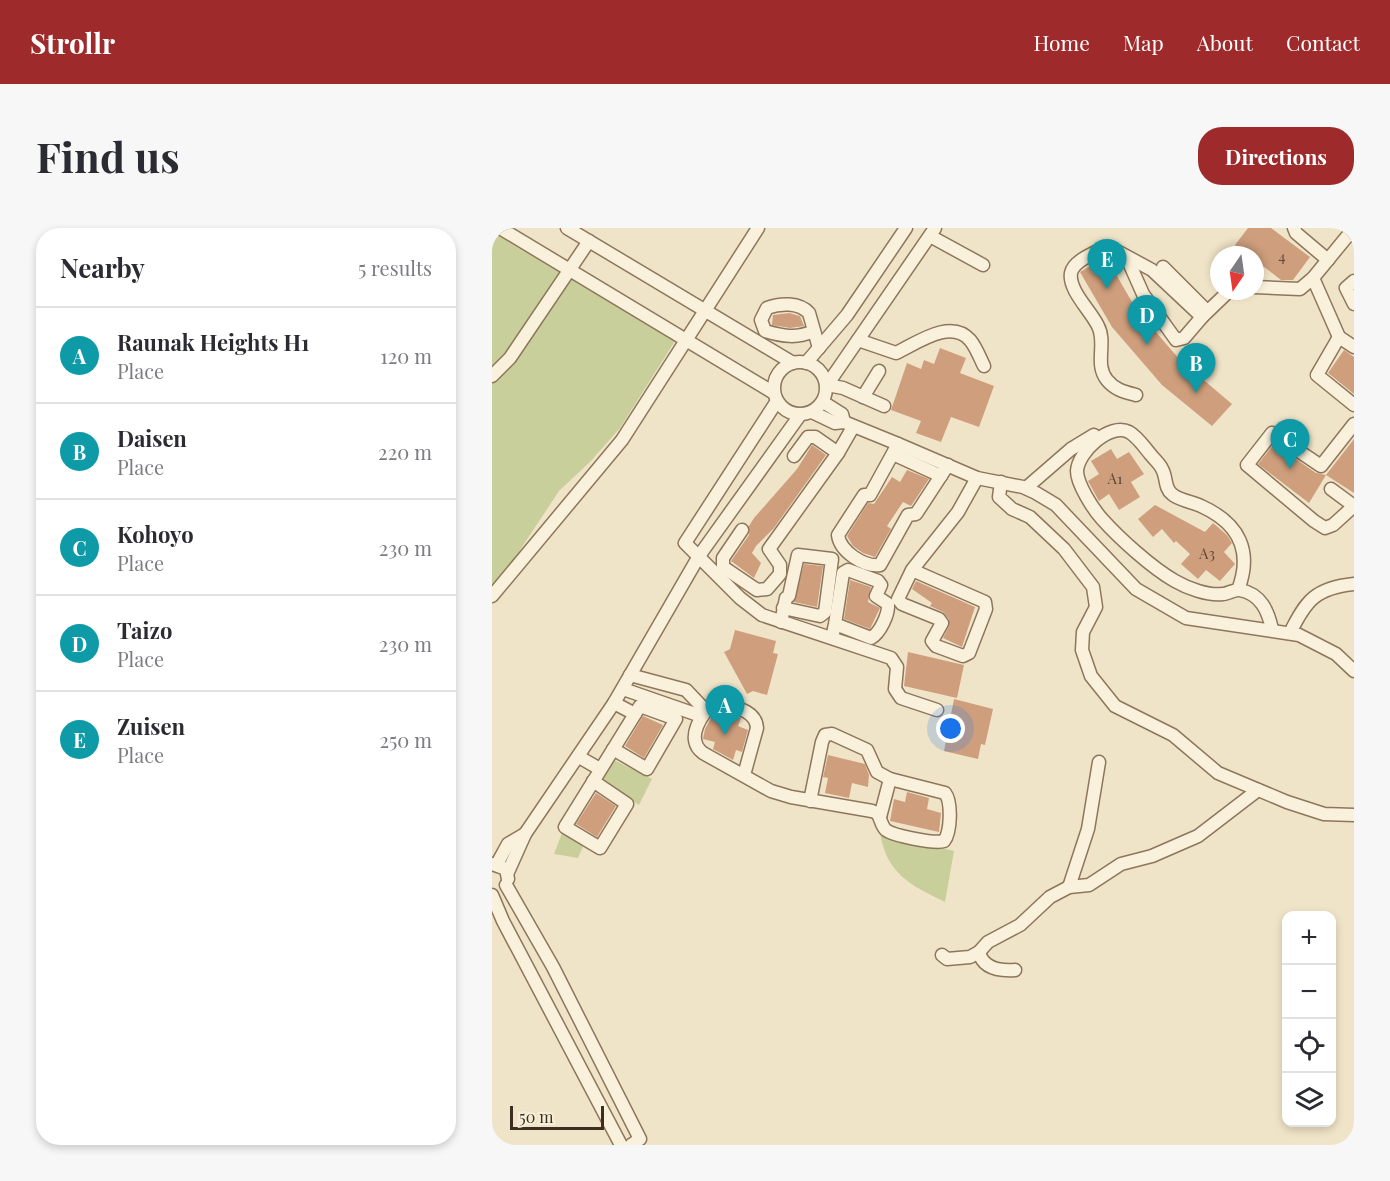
<!DOCTYPE html>
<html lang="en">
<head>
<meta charset="utf-8">
<style>
  :root { --surface:#fff; --page:#f7f7f7; --text:#2b2b33; --muted:#7c7c81; --line:#e1e1e2; --accent:#9e2a2b }
  body { margin:0; font-family:"Playfair Display",serif; background:var(--page); color:var(--text) }
  .controls { position:absolute; right:18px; bottom:18px; display:grid; overflow:hidden; border-radius:12px; box-shadow:0 3px 9px #0003 }
  .controls button { width:54px; height:54px; display:grid; place-items:center; padding:0; border:0; border-bottom:2px solid var(--line); background:var(--surface); color:var(--text); font:30px sans-serif }
  .compass { position:absolute; left:718px; top:18px; width:54px; height:54px; border-radius:50%; background:var(--surface); box-shadow:0 3px 9px #0003; rotate:193deg }
  .scale { position:absolute; left:18px; bottom:15px; width:94px; box-sizing:border-box; padding-left:6px; border:3px solid #3d2e20; border-top:0; font-size:16px; line-height:21px; white-space:nowrap; color:#3d2e20; -webkit-text-stroke:4px #f7eed8; paint-order:stroke }
  .you { position:absolute; left:459px; top:501px; width:21px; height:21px; margin:-15px; border:4px solid #fff; border-radius:50%; background:#1a73e8; box-shadow:0 0 0 9px #1a73e833 }
  .badge { display:grid; place-items:center; width:39px; height:39px; border-radius:50%; background:var(--accent); color:#fff; font-size:20px; font-weight:700 }
  .pin { position:absolute; translate:-50% -50px; filter:drop-shadow(0 2px 3px #0008) }
  .pin::after { content:''; position:absolute; top:32px; width:21px; height:18px; background:inherit; clip-path:polygon(0 0,100% 0,50% 100%) }
  .list { margin:0; padding:0; list-style:none }
  h2 { display:flex; justify-content:space-between; align-items:center; height:78px; margin:0; padding:0 24px; font-size:26px }
  h2 small { font-size:20px; font-weight:400; color:var(--muted) }
  .list li { display:grid; grid-template-columns:39px 1fr auto; gap:18px; align-items:center; box-sizing:border-box; height:96px; padding:0 24px; border-top:2px solid var(--line) }
  .list b { display:block; font-size:22px; white-space:nowrap }
  .list p { margin:0; font-size:20px; white-space:nowrap; color:var(--muted) }
  .list em { font-size:20px; font-style:normal; color:var(--muted) }
  .icon { flex:none; width:33px; height:33px; fill:none; stroke:currentColor; stroke-width:2; stroke-linecap:round; stroke-linejoin:round }
  .map { position:relative; flex:none; width:862px; height:917px; overflow:hidden; border-radius:24px }
  header { display:flex; align-items:center; gap:36px; box-sizing:border-box; height:84px; padding:0 30px; background:var(--accent); color:#fff }
  header strong { font-size:28px }
  nav { display:flex; gap:33px; margin-inline-start:auto; font-size:21px }
  .intro { display:flex; align-items:center; justify-content:space-between; box-sizing:border-box; height:144px; padding:0 36px }
  h1 { margin:0; font-size:42px }
  .button { padding:15px 27px; border-radius:24px; background:var(--accent); color:#fff; font-size:21px; font-weight:700 }
  main { display:flex; gap:36px; padding:0 36px }
  aside { flex:1; background:var(--surface); border-radius:24px; box-shadow:0 3px 9px #0003 }
  .map>svg:first-child { display:block }
  .green { fill:#c9cf9b }
  .building { fill:#cf9f7d }
  .lines { fill:none; stroke-linecap:round; stroke-linejoin:round }
  .minor-casing { stroke:#8d765c; stroke-width:15 }
  .minor { stroke:#faf1dc; stroke-width:12 }
  .labels { text-anchor:middle; dominant-baseline:central; stroke-width:4.5; stroke-linejoin:round; paint-order:stroke }
  .number-label { font-size:15px; fill:#624a37 }
</style>
</head>
<body>
<header>
<strong>Strollr</strong>
<nav><a>Home</a><a>Map</a><a>About</a><a>Contact</a></nav>
</header>
<div class="intro"><h1>Find us</h1><a class="button">Directions</a></div>
<main>
<aside>
<h2>Nearby<small>5 results</small></h2>
<ul class="list">
<li><span class="badge" style="background:#0f9aa8">A</span><div><b>Raunak Heights H1</b><p>Place</p></div><em>120 m</em></li>
<li><span class="badge" style="background:#0f9aa8">B</span><div><b>Daisen</b><p>Place</p></div><em>220 m</em></li>
<li><span class="badge" style="background:#0f9aa8">C</span><div><b>Kohoyo</b><p>Place</p></div><em>230 m</em></li>
<li><span class="badge" style="background:#0f9aa8">D</span><div><b>Taizo</b><p>Place</p></div><em>230 m</em></li>
<li><span class="badge" style="background:#0f9aa8">E</span><div><b>Zuisen</b><p>Place</p></div><em>250 m</em></li>
</ul>
</aside>
<div class="map">
<svg width="862" height="917" viewBox="0 0 862 917">
  <rect width="100%" height="100%" fill="#f0e4c8"/>
  <g class="green">
    <polygon points="0,4 183,113 128,200 99,233 67,263 22,331 0,356"/>
    <polygon points="120,531 160,551 147,577 108,551"/>
    <polygon points="70,605 93,614 86,630 62,626"/>
    <path d="M388,605L462,623L453,674C418,657 395,646 388,605Z"/>
  </g>
  <g class="building">
    <polygon points="756,0 779,0 818,29 801,52 789,52 763,32 763,27 756,27 743,17"/>
    <polygon points="614,29 644,81 688,132 740,176 720,198 670,157 620,99 588,44"/>
    <polygon points="297,85 308,88 312,98 298,100 280,97 281,87"/>
    <polygon points="448,120 474,130 468,145 502,158 487,199 459,189 449,214 424,205 429,193 399,182 415,135 429,141 432,132 442,136"/>
    <polygon points="852,122 862,129 862,166 836,145"/>
    <polygon points="862,211 862,265 834,247"/>
    <polygon points="782,216 824,245 834,247 817,275 766,236"/>
    <polygon points="320,217 334,227 282,300 264,318 260,325 269,335 262,350 239,333 257,307 257,298 262,290 305,241"/>
    <polygon points="619,221 625,231 637,224 652,246 639,254 648,269 627,282 617,266 607,273 596,253 607,246 599,233"/>
    <polygon points="415,242 437,251 419,278 411,274 395,298 399,301 383,329 371,325 361,318 355,308 376,275 382,276 400,249 408,254"/>
    <polygon points="663,277 713,304 721,295 735,307 740,315 732,324 743,336 728,353 714,342 706,351 689,336 698,326 684,313 682,315 670,301 661,309 646,291"/>
    <polygon points="312,336 331,338 325,379 302,374"/>
    <polygon points="358,352 379,359 376,374 388,380 378,401 352,391"/>
    <polygon points="424,353 483,379 470,419 451,410 457,398 457,391 451,384 438,378 440,375 420,361"/>
    <polygon points="243,402 284,413 281,425 286,426 275,467 261,463 255,466 232,424 238,421"/>
    <polygon points="416,424 472,437 465,470 412,458"/>
    <polygon points="462,471 501,481 493,517 489,516 486,531 452,523"/>
    <polygon points="232,485 249,490 246,498 256,502 250,524 244,522 241,532 221,521 223,514 211,511 213,501 219,490 229,493"/>
    <polygon points="151,488 171,497 152,530 133,518"/>
    <polygon points="336,527 373,536 377,547 376,559 360,555 357,570 333,565 336,550 331,549"/>
    <polygon points="415,564 437,570 435,581 449,585 447,604 398,593 402,571 413,574"/>
    <polygon points="104,565 124,578 105,609 84,596"/>
  </g>
  <g class="lines">
    <g class="minor-casing">
      <g id="minor">
        <polyline points="8,0 282,165"/>
        <polyline points="75,0 301,135"/>
        <polyline points="802,0 804,5 836,32"/>
        <polyline points="438,8 491,37"/>
        <polyline points="635,30 651,66 684,112 692,110 710,89"/>
        <polyline points="671,39 715,83"/>
        <polyline points="821,50 847,109 862,119"/>
        <polyline points="862,53 854,60 862,76"/>
        <polyline points="763,59 808,61 821,50 862,0"/>
        <path d="M321,103C305,111 290,108 273,103L269,92L275,80C288,75 307,74 317,85L327,120"/>
        <polyline points="847,109 825,147 862,177"/>
        <path d="M366,112L404,125C425,115 459,90 478,112C484,119 488,130 492,138"/>
        <circle cx="308" cy="160" r="26"/>
        <polyline points="314,135 355,87 414,0"/>
        <polyline points="0,148 18,130 97,13"/>
        <path d="M644,167C633,164 623,162 615,152C602,136 615,115 606,98C599,83 576,62 579,45C581,33 602,25 612,20L623,22L660,42L710,89L737,63"/>
        <polyline points="371,169 387,143"/>
        <polyline points="285,173 193,315 248,370 270,387 399,430 405,439 403,461 409,470 445,482"/>
        <polyline points="331,174 350,186 352,194"/>
        <polyline points="392,178 351,160 335,157 443,0"/>
        <polyline points="320,184 343,195 352,194 406,216 485,250 531,259 544,265 564,277 644,361 694,390 807,407 844,426 862,443"/>
        <polyline points="862,196 829,238 780,205 755,237 822,293 833,300 841,297 862,278"/>
        <path d="M406,216L378,267H372L346,307C348,323 371,339 388,337L416,287L424,286L456,237"/>
        <polyline points="401,226 449,248"/>
        <polyline points="302,228 316,209 323,209 346,225"/>
        <polyline points="509,254 507,269 520,281 538,289 572,321 601,359 604,379 591,404 590,422 599,448 623,478 681,507 726,545 795,574 832,586 862,587"/>
        <polyline points="534,260 579,221 602,207"/>
        <polyline points="839,261 862,278"/>
        <polyline points="250,302 231,330 231,339 265,362 275,361 288,346 288,337 277,321 346,225 361,199"/>
        <polyline points="420,342 406,371 410,376 447,391 450,395 440,413 444,418 471,428 477,425 494,381 493,374 420,342 466,284 485,250"/>
        <path d="M746,362C761,323 747,295 709,278C701,274 686,272 680,266C672,260 675,249 670,241C668,236 662,231 659,227C652,219 646,209 637,204C618,194 586,224 585,243C585,256 601,281 610,291C627,310 660,340 683,353C695,360 716,368 731,366C736,366 742,361 748,362C769,366 776,383 780,401"/>
        <polyline points="0,368 130,212 266,0"/>
        <polyline points="289,394 294,370 297,368 306,327 340,331 333,384 328,388 291,380"/>
        <path d="M798,405C814,372 824,360 862,356"/>
        <path d="M340,410L343,396L351,345L356,342L386,353L389,357L384,368L396,376C397,386 388,405 379,410L343,396"/>
        <polyline points="138,447 194,462 214,483"/>
        <polyline points="131,461 209,488"/>
        <polyline points="122,475 143,486"/>
        <polyline points="87,529 108,541"/>
        <path d="M252,547L265,500C264,481 240,479 224,474C210,484 192,511 211,525L279,563L299,569L380,583L385,585C389,590 389,598 394,602C402,608 443,616 452,613C459,604 460,574 453,565L398,551L385,544L375,522L340,506L333,507L330,514L318,573"/>
        <polyline points="101,553 135,576 108,620 73,599 148,478 184,491 155,541 121,521"/>
        <polyline points="388,589 398,551"/>
        <polyline points="0,636 14,641 16,651"/>
        <polyline points="5,636 16,616 33,606"/>
        <polyline points="16,644 33,606 122,475 207,328 308,187"/>
        <polyline points="14,657 61,739 148,911 139,917"/>
        <polyline points="577,659 596,601 607,534"/>
        <polyline points="0,667 11,693 129,917"/>
        <path d="M487,724C491,741 508,743 523,742"/>
        <polyline points="450,727 455,731 478,729 487,724 496,714 528,697 558,669 577,659 597,657 629,636 660,628 706,608 766,562"/>
      </g>
    </g>
    <use href="#minor" class="minor"/>
  </g>
  <g class="labels">
    <g class="number-label">
      <text x="790" y="28">4</text>
      <text x="623" y="250">A1</text>
      <text x="715" y="325">A3</text>
    </g>
  </g>
</svg>
<div class="controls">
<button>+</button>
<button>−</button>
<button><svg class="icon" aria-label="locate" viewBox="0 0 24 24"><circle cx="12" cy="12" r="6"/><path d="M12 2v4M12 18v4M2 12h4M18 12h4"/></svg></button>
<button><svg class="icon" aria-label="layers" viewBox="0 0 24 24"><path d="M12 4l9 5-9 5-9-5zM3 14l9 5 9-5"/></svg></button>
</div>
<svg class="compass" viewBox="-18 -18 36 36"><path d="M0-13l5 13h-10z" fill="#e53935"/><path d="M0 13l5-13h-10z" fill="#7c7c81"/></svg>
<div class="scale">50 m</div>
<div class="you"></div>
<div class="pin badge" style="left:233px;top:507px;background:#0f9aa8">A</div>
<div class="pin badge" style="left:704px;top:165px;background:#0f9aa8">B</div>
<div class="pin badge" style="left:798px;top:241px;background:#0f9aa8">C</div>
<div class="pin badge" style="left:655px;top:117px;background:#0f9aa8">D</div>
<div class="pin badge" style="left:615px;top:61px;background:#0f9aa8">E</div>
</div>
</main>
</body>
</html>
